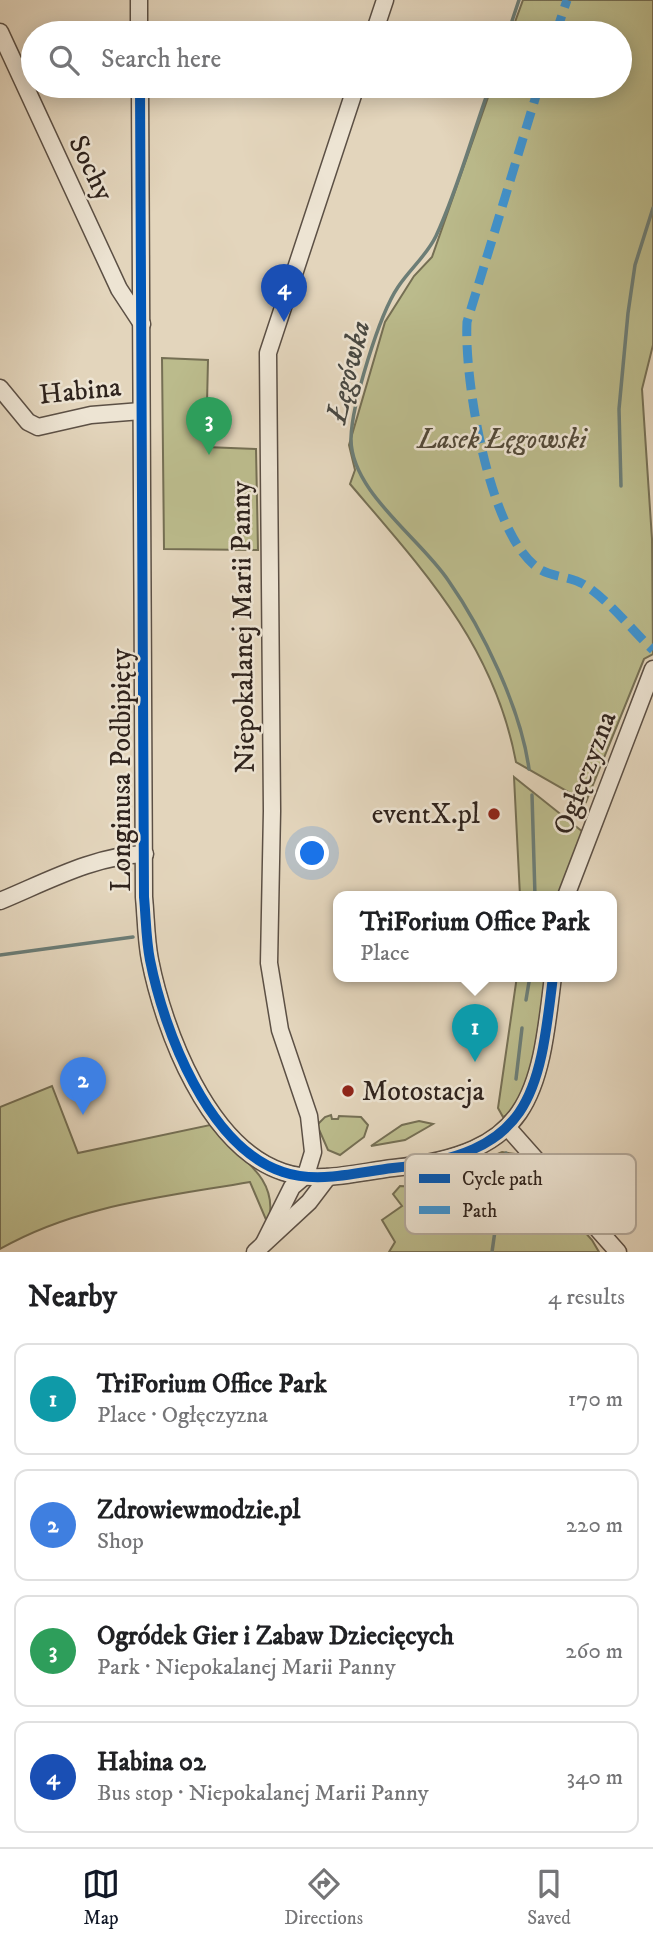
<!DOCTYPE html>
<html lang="en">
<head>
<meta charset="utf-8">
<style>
  :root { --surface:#fff; --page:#f6f6f6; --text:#202124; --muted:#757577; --line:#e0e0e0; --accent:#111827 }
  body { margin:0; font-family:"IM FELL DW Pica",serif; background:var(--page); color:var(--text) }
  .you { position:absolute; left:313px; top:854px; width:24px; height:24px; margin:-18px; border:5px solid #fff; border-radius:50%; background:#1a73e8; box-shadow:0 0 0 10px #1a73e833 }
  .badge { display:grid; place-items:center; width:46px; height:46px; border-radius:50%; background:var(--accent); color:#fff; font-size:23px; font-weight:700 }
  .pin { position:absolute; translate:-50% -58px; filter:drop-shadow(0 2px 4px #0008) }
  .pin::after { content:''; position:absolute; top:37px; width:24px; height:21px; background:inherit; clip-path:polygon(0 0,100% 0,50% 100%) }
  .popup { position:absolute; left:333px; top:891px; width:284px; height:91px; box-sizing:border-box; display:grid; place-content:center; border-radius:14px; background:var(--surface); filter:drop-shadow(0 2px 5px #0005); font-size:23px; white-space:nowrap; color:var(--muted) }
  .popup b { font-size:26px; color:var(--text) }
  .popup::after { content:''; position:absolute; left:50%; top:100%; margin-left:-14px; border:14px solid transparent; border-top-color:var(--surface) }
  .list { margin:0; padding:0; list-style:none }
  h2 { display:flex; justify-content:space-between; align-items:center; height:91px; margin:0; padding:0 28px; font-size:30px }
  h2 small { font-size:23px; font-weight:400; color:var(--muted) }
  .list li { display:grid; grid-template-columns:46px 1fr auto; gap:21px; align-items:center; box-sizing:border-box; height:112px; margin:0 14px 14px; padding:0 14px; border:2px solid var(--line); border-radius:14px }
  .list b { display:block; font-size:26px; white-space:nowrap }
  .list p { margin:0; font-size:23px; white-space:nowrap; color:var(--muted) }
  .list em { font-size:23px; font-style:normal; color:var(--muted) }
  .icon { flex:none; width:38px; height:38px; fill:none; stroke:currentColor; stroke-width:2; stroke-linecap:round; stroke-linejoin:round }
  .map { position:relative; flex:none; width:653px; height:1252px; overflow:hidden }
  .search { position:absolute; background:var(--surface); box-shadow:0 4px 18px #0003; left:21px; right:21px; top:21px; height:77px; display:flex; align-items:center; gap:18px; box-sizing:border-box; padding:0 24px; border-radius:38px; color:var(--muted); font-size:26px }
  .sheet { height:595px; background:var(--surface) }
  nav { display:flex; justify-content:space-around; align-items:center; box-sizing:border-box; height:98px; border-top:2px solid var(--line); background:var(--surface); font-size:19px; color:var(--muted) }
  nav a { display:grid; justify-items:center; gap:4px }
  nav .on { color:var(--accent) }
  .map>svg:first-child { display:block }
  .green { fill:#bbbb8c; stroke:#756f54; stroke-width:2 }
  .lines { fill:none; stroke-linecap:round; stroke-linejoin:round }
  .stream { stroke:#6c7d76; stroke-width:3.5 }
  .minor-casing { stroke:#5c5045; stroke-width:19 }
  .minor { stroke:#ede4d3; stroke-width:16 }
  .quiet { stroke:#3d95d5; stroke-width:9; stroke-dasharray:18 9; stroke-linecap:butt }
  .cycleway-casing { stroke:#ede4d3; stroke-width:15 }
  .cycleway { stroke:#0057b8; stroke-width:10 }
  .poi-dot { fill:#8f2418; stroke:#ede4d3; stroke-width:2.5 }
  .labels { text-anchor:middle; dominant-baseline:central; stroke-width:5; stroke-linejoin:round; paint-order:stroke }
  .street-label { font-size:28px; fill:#2f231d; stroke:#ede4d3 }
  .park-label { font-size:28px; font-style:italic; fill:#524939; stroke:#ede4d3 }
  .poi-label { font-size:28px; fill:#2f231d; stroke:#ede4d3; text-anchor:end }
  .water-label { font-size:30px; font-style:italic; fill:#484842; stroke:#ede4d3 }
  .key { fill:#ede4d3; stroke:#b4aa9c; stroke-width:2 }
  .key-label { font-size:19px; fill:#2f231d }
</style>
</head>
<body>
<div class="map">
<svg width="653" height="1252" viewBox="0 0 653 1252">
  <rect width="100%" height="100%" fill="#e3d5bc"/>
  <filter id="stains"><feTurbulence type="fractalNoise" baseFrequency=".00286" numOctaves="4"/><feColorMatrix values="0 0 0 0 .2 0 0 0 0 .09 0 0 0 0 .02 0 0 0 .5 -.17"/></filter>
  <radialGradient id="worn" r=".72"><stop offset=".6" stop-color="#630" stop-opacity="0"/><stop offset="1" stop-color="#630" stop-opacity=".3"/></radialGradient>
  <g class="green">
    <path d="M523,0H653V345L642,389L652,539L653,654L644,659L586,802L516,762C494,645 424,571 350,484L355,470L349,445L385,322L414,276L432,257L492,86H620V33H511Z"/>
    <polygon points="162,358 208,360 206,447 256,449 258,550 164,549"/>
    <polygon points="514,777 583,832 561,896 520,896"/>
    <path d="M517,976H547C542,1009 537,1105 503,1117L498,1108Z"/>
    <path d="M52,1086L78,1153L210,1125C234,1156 279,1174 269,1220L267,1222L250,1182C164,1197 77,1205 0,1249V1107Z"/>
    <polygon points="331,1115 332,1119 338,1119 339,1116 361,1117 368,1125 364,1137 340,1155 328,1150 317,1125 325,1117"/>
    <polygon points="419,1121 433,1124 405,1140 371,1146 402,1125"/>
    <path d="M502,1152L515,1154L592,1240L599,1252H389L395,1242L382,1220L402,1206L393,1194L400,1186L422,1187L444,1215L449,1229L466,1230C480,1211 474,1185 479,1162Z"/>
  </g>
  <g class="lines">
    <g class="stream">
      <polyline points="508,33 519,0"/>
      <path d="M490,86C472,135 458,189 436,236C427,255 410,269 398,287C379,315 352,404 351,438C350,491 420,538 448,580C483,630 521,709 529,769"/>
      <polyline points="621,486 619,409 628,313 635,265 653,208"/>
      <polyline points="532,795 535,896"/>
      <polyline points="0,955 133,937"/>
      <polyline points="526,1000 530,976"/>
      <polyline points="516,1079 522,1028"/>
      <polyline points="492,1252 506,1153"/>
    </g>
    <g class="minor-casing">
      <g id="minor">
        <polyline points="139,0 139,33"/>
        <polyline points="0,32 119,289 142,324"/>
        <polyline points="374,33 385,0"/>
        <path d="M140,86L144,897C146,918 146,940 150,960C164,1031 208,1147 283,1172C318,1184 358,1172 393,1168C530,1153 539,1099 553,976"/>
        <polyline points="0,388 28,422 38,427 91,415 141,411"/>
        <polyline points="566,896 653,669"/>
        <path d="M0,901C46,882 95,855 145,854"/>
        <polyline points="508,1128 618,1252"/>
        <polyline points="264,1243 292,1187 306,1175 313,1152 309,1116 280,1030 269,963 272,811 268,353 356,86"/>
        <polyline points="255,1252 309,1202 328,1177"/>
      </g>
    </g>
    <use href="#minor" class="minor"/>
    <g class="quiet">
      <polyline points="556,33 567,0"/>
      <path d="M539,86L467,322C464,380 489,534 538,568C550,577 570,576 583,584C609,600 631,629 653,650"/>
    </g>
    <g class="cycleway-casing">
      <path id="cycleway" d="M140,86L144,897C146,918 146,940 150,960C164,1031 208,1147 283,1172C318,1184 358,1172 393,1168C530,1153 539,1099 553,976"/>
    </g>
    <use href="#cycleway" class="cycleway"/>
  </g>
  <g class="poi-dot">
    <circle cx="494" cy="814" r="7"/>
    <circle cx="348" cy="1091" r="7"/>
  </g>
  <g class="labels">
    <g class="street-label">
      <text transform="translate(91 168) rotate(64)">Sochy</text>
      <text transform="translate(80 391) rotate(-6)">Habina</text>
      <text transform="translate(243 627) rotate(-91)">Niepokalanej Marii Panny</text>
      <text transform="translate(121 770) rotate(-90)">Longinusa Podbipięty</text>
      <text transform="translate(585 773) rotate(-69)">Ogłęczyzna</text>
    </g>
    <g class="park-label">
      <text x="502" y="439">Lasek Łęgowski</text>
    </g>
    <g class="poi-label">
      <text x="480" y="814">eventX.pl</text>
      <text x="362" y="1091" text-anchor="start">Motostacja</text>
    </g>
    <g class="water-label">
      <text transform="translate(349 372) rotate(-76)">Łęgówka</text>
    </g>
  </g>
  <rect x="405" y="1154" width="231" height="80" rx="10" class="key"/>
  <rect x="419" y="1174" width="31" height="9" fill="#0057b8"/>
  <rect x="419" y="1206" width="31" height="8" fill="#3d95d5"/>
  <g class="key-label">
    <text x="462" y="1185">Cycle path</text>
    <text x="462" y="1217">Path</text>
  </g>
  <rect width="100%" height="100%" filter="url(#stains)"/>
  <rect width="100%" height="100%" fill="url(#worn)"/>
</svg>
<div class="you"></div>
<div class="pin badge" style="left:475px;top:1062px;background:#0f9aa8">1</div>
<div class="popup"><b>TriForium Office Park</b>Place</div>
<div class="pin badge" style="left:83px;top:1115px;background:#3f7fe0">2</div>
<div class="pin badge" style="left:209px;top:455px;background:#2e9e5b">3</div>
<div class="pin badge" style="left:284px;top:322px;background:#1a4fb4">4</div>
<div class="search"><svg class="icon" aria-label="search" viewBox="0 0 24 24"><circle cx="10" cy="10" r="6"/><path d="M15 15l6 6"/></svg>Search here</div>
</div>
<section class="sheet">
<h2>Nearby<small>4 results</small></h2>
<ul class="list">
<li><span class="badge" style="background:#0f9aa8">1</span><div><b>TriForium Office Park</b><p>Place · Ogłęczyzna</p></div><em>170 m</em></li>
<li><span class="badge" style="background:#3f7fe0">2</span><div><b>Zdrowiewmodzie.pl</b><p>Shop</p></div><em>220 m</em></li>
<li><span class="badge" style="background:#2e9e5b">3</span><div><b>Ogródek Gier i Zabaw Dziecięcych</b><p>Park · Niepokalanej Marii Panny</p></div><em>260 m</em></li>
<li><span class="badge" style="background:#1a4fb4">4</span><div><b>Habina 02</b><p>Bus stop · Niepokalanej Marii Panny</p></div><em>340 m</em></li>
</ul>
</section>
<nav>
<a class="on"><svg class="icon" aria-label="map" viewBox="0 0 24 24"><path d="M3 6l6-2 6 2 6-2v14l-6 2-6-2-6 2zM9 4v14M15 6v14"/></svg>Map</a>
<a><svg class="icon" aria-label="directions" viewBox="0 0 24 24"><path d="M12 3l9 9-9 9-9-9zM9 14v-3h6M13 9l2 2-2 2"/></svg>Directions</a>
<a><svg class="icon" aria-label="saved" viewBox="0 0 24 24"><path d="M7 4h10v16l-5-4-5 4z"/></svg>Saved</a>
</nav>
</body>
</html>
